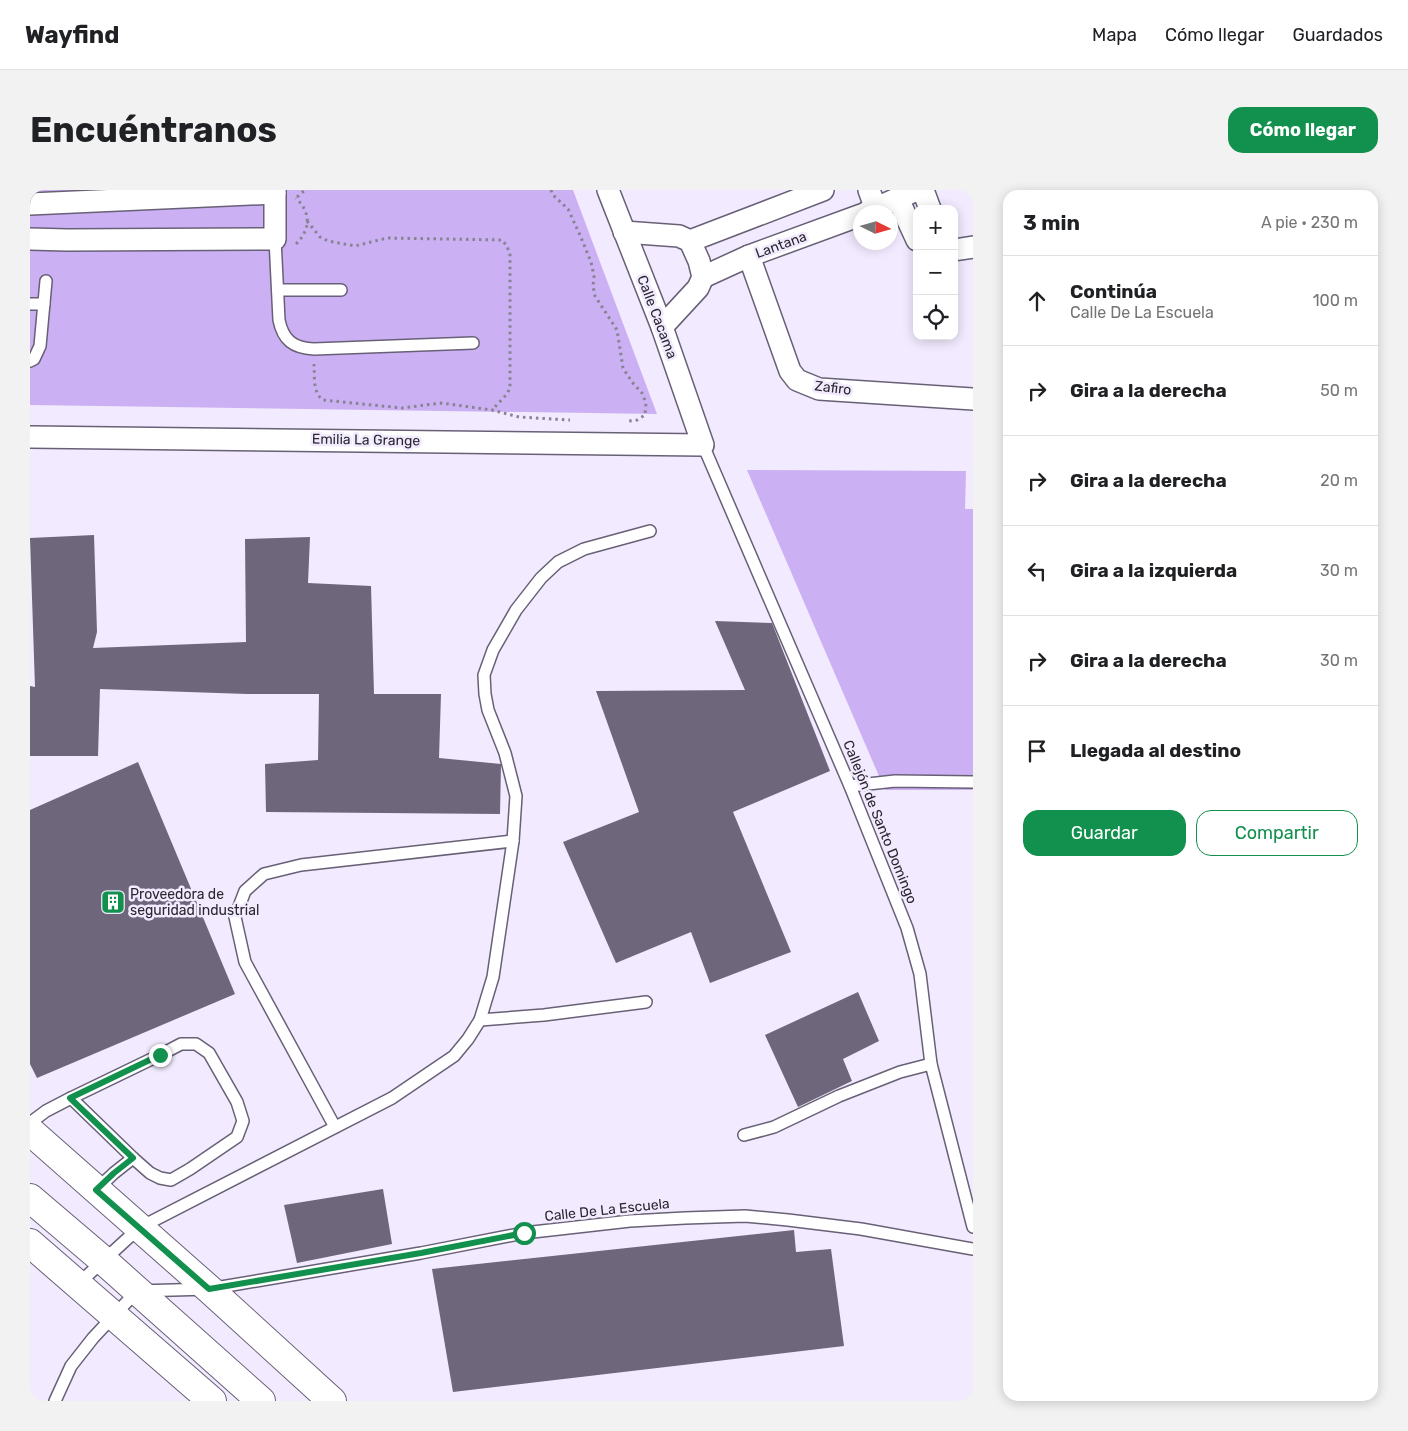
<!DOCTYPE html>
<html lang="es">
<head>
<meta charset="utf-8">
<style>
  :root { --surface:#fff; --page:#f2f2f2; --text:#202124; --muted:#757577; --line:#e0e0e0; --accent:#12904d }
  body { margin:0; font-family:Rubik,sans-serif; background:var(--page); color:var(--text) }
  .controls { position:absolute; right:15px; top:15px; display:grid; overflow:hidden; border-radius:10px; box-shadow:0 2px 12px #0003 }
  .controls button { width:45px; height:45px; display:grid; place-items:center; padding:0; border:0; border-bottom:1px solid var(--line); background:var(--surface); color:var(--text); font:25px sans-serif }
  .compass { position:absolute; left:823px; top:15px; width:45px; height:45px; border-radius:50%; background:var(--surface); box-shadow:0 2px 12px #0003; rotate:95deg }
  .stop { position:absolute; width:15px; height:15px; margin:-11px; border:4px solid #12904d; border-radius:50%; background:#fff }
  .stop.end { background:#12904d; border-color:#fff; box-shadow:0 1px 5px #0008 }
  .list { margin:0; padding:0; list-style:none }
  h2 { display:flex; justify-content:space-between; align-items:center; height:65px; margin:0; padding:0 20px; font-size:21px }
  h2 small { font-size:16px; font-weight:400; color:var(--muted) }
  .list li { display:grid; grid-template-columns:32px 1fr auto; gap:15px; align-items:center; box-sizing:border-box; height:90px; padding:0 20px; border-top:1px solid var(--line) }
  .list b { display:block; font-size:19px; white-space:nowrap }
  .list p { margin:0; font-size:16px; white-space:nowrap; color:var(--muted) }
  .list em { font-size:16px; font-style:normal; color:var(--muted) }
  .actions { display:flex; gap:10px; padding:15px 20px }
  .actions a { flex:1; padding:11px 0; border:1px solid var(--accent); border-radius:15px; text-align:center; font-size:18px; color:var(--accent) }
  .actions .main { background:var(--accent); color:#fff }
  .icon { flex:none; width:28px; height:28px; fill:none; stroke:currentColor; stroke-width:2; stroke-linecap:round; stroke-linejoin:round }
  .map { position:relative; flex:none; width:943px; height:1211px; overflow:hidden; border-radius:15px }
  header { display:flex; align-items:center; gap:30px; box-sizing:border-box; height:70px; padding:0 25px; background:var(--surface); border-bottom:1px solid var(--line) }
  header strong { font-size:24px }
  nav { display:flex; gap:28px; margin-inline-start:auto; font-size:18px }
  .intro { display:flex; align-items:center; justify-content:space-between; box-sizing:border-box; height:120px; padding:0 30px }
  h1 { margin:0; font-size:35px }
  .button { padding:12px 22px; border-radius:15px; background:var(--accent); color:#fff; font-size:18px; font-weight:700 }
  main { display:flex; gap:30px; padding:0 30px }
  aside { flex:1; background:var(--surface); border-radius:15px; box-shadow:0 2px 12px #0003 }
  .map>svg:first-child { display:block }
  .green { fill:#cbb1f3 }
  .building { fill:#6e667b }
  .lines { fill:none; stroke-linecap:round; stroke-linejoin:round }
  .lane-casing { stroke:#686076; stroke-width:14 }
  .street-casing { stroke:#686076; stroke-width:24 }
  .secondary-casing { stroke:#686076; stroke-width:30 }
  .primary-casing { stroke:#686076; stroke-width:30 }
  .path { stroke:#888391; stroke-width:3; stroke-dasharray:2.5 4; stroke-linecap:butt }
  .lane { stroke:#fff; stroke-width:11 }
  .street { stroke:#fff; stroke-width:21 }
  .secondary { stroke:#fff; stroke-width:28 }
  .primary { stroke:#fff; stroke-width:28 }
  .route { stroke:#12904d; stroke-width:6 }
  .labels { text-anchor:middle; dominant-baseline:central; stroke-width:5; stroke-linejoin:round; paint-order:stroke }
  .street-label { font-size:14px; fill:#2a2730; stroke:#f2eafe }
  .poi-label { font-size:14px; fill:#2a2730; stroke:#f2eafe; text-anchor:start }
</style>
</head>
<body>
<header>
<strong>Wayfind</strong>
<nav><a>Mapa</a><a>Cómo llegar</a><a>Guardados</a></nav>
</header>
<div class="intro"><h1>Encuéntranos</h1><a class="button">Cómo llegar</a></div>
<main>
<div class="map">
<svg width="943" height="1211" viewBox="0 0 943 1211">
  <rect width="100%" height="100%" fill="#f2eafe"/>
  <g class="green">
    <polygon points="0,0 543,0 627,224 0,215"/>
    <polygon points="717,280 936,281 935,319 943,319 943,600 855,600"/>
  </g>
  <g class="building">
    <polygon points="64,345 67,442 63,458 216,452 215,349 280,347 278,393 341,396 344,504 411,504 409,568 471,574 470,624 236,622 235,574 288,570 289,504 217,504 70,499 68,566 0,566 0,496 5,497 0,348"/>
    <polygon points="685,431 742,433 800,581 703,622 761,762 680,793 661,742 586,773 533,652 609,622 566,501 715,500"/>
    <polygon points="108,572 205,804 7,888 0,874 0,620"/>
    <polygon points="828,802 849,851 813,869 822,891 768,917 735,845"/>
    <polygon points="353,999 362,1054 267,1073 254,1015"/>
    <polygon points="764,1040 766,1062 801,1059 814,1156 423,1202 402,1079"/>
  </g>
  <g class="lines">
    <g class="lane-casing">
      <g id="lane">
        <path d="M245,49L249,130C253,150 263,158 284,159L443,153"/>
        <polyline points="248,100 311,100"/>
        <polyline points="0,114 14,114"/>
        <polyline points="0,171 4,169 10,156 16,91"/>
        <polyline points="673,255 820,596 877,738 890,784 901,874 943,1037"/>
        <polyline points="820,596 865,591 943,592"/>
        <polyline points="450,830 514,825 616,812"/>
        <polyline points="41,908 103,968 84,983 66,1000"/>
        <polyline points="0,933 16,921 41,908 130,865 151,854 166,854 179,863 207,912 213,931 207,947 160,979 141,990 130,988 120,983 103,968"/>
        <polyline points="305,937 215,772 205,727 215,701 234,684 271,675 483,651"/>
        <polyline points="714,945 744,937 809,906 870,882 901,874"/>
        <polyline points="48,1094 109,1038 362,908 424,866 438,849 450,830 463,787 483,651 486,606 475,563 458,520 455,504 454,485 463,460 486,420 511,388 528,372 554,359 620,341"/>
        <polyline points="25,1211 41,1176 63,1148 107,1101 179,1099 391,1063 494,1043 600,1031 655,1028 715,1026 758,1030 831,1039 943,1059"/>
      </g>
    </g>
    <g class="street-casing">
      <g id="street">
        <polyline points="839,0 846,19"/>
        <polyline points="893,0 900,19"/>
        <polyline points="868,9 887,50"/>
        <polyline points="0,14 245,3"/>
        <polyline points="837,22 887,0"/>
        <polyline points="594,42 649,46 660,51 669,71 673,87 668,98 632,137"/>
        <polyline points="0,49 37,50 245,49 245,0"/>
        <polyline points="660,51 793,0"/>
        <polyline points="924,60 943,57"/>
        <polyline points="719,66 760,181 767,190 789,199 943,209"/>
        <polyline points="673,87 719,66 831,25"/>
        <polyline points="0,247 673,255 632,137 578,0"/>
      </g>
    </g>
    <g class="secondary-casing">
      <polyline id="secondary" points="0,941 179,1099 302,1211"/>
    </g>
    <g class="primary-casing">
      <g id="primary">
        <polyline points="0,1008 74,1071 231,1211"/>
        <polyline points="0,1053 182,1211"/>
      </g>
    </g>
    <g class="path">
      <polyline points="521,0 522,4 538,19 550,45 561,72 564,86 563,96 565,106 587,140 593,178 602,192 612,203 616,213 615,225 607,230 599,231"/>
      <polyline points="267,7 275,0"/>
      <polyline points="277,31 290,47 298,51 325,56 357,48 472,50 477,56 480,65 480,198 477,204 462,220"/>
      <path d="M266,54C281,39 281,23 266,8"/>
      <path d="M284,174C285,186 282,202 293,210L372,218L411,213L462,220L489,227L540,230"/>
    </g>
    <use href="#lane" class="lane"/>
    <use href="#street" class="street"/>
    <use href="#secondary" class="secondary"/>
    <use href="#primary" class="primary"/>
  </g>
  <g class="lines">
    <polyline class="route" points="130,865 40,908 103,968 84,983 66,1000 179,1099 391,1063 494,1043"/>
  </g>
  <defs>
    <g id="building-square" transform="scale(1.25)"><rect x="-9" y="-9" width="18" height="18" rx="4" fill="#12904d" stroke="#f2eafe"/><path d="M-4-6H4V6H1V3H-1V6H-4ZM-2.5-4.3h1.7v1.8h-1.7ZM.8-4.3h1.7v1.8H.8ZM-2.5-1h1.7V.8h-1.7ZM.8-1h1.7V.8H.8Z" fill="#fff"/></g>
  </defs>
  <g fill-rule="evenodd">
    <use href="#building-square" x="83" y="712"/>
  </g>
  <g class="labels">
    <g class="street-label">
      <text transform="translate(751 55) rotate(-20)">Lantana</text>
      <text transform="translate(627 127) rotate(69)">Calle Cacama</text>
      <text transform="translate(803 198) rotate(7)">Zafiro</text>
      <text transform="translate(336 250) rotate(1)">Emilia La Grange</text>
      <text transform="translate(850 632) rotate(68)">Callejón de Santo Domingo</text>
      <text transform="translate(577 1020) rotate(-6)">Calle De La Escuela</text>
    </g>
    <g class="poi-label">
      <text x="100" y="704">Proveedora de<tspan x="100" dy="16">seguridad industrial</tspan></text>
    </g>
  </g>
</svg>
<div class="controls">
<button>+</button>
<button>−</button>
<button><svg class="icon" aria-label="locate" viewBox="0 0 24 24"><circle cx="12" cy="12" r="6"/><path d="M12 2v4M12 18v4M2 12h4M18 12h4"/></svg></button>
</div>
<svg class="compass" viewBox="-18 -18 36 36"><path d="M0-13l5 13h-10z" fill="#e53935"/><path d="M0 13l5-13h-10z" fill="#757577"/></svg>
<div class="stop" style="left:494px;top:1043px"></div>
<div class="stop end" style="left:130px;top:865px"></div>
</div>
<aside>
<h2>3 min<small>A pie · 230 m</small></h2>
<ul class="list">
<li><svg class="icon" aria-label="ahead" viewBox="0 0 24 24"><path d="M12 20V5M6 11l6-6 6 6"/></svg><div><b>Continúa</b><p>Calle De La Escuela</p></div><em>100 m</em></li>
<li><svg class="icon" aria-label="right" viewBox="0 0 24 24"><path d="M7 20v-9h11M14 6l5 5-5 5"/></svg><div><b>Gira a la derecha</b></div><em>50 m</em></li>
<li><svg class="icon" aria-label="right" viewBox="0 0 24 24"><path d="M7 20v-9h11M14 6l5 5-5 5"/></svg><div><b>Gira a la derecha</b></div><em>20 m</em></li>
<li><svg class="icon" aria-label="left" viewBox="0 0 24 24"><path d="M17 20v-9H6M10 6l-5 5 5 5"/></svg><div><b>Gira a la izquierda</b></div><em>30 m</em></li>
<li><svg class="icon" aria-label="right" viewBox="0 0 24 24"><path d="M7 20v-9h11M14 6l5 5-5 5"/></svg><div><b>Gira a la derecha</b></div><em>30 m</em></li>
<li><svg class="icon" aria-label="arrive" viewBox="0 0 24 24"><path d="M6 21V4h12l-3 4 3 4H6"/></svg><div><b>Llegada al destino</b></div></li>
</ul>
<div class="actions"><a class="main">Guardar</a><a>Compartir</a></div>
</aside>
</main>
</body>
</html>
